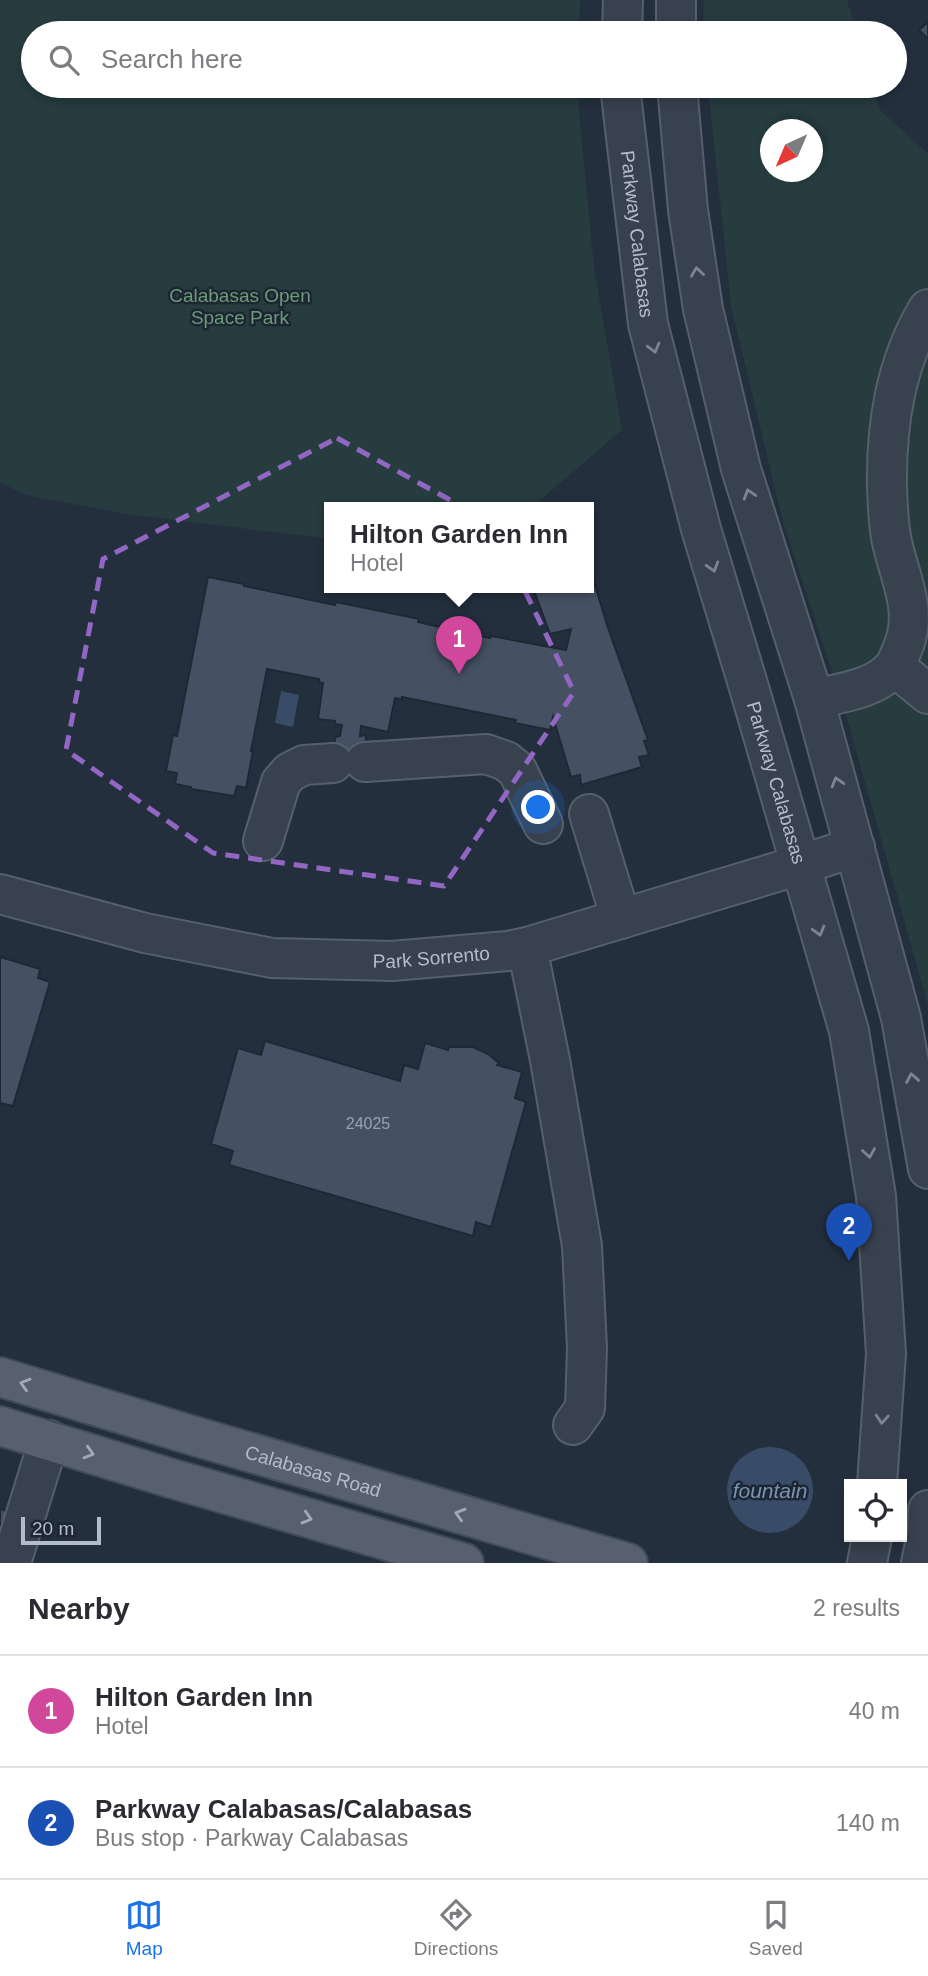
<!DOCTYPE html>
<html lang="en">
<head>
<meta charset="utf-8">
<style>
  :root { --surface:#fff; --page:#f2f2f3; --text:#2b2b33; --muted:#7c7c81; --line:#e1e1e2; --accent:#1a73e8 }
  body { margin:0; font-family:Arial,sans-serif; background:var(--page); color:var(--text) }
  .controls { position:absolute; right:21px; bottom:21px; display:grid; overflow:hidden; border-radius:0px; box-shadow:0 4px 10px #0003 }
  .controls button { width:63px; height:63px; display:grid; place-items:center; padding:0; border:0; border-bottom:2px solid var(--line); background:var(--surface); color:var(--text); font:35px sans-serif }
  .compass { position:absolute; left:760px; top:119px; width:63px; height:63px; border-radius:50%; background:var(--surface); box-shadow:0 4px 10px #0003; rotate:224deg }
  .scale { position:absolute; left:21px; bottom:18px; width:80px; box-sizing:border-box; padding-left:7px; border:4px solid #b4bcc9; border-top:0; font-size:19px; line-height:24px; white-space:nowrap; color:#b4bcc9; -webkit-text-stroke:5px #1d2633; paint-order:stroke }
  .you { position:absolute; left:539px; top:808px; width:24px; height:24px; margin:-18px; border:5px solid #fff; border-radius:50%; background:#1a73e8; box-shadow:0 0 0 10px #1a73e833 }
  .badge { display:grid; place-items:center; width:46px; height:46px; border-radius:50%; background:var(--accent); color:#fff; font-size:23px; font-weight:700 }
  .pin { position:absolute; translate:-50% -58px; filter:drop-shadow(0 2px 4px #0008) }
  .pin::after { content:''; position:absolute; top:37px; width:24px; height:21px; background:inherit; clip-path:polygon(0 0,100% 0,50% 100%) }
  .popup { position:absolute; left:324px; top:502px; width:270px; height:91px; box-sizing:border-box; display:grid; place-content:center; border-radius:0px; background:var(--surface); filter:drop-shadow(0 2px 5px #0005); font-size:23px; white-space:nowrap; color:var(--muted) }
  .popup b { font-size:26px; color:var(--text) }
  .popup::after { content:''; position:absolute; left:50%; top:100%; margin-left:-14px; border:14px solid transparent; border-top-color:var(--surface) }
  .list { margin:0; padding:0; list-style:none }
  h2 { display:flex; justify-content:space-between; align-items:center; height:91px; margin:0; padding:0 28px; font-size:30px }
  h2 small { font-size:23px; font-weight:400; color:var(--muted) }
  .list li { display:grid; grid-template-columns:46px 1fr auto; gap:21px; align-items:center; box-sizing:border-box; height:112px; padding:0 28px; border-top:2px solid var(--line) }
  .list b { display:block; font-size:26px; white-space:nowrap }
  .list p { margin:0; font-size:23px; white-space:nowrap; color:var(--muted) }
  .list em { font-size:23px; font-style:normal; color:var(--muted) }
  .icon { flex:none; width:38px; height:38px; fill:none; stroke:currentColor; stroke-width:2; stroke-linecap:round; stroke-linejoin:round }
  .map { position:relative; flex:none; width:928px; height:1563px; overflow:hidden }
  .search { position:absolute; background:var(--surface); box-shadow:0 4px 10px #0003; left:21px; right:21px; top:21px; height:77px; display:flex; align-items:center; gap:18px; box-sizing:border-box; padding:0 24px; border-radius:38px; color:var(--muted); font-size:26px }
  .sheet { height:315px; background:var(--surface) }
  nav { display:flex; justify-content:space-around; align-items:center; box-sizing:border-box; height:98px; border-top:2px solid var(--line); background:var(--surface); font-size:19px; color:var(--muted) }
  nav a { display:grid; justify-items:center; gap:4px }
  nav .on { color:var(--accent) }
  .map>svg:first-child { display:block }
  .green { fill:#263c3f; fill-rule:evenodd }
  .water { fill:#394c67 }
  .building { fill:#455162; stroke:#1f2835; stroke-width:2 }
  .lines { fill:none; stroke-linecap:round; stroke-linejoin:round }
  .minor-casing { stroke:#565f6c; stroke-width:42 }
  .major-casing { stroke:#414a57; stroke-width:42 }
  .minor { stroke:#38414e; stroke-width:38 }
  .major { stroke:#56606e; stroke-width:38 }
  .oneway { stroke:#7c8592 }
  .oneway2 { stroke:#a1aab7 }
  .marked { fill:none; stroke:#9266c3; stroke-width:5; stroke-dasharray:14 9; stroke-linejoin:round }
  .labels { text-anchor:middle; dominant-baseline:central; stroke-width:5; stroke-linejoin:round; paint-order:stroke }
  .number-label { font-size:16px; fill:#98a1af }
  .street-label { font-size:19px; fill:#b4bcc9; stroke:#1d2633 }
  .park-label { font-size:19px; fill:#6b9a76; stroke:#1d2633 }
  .water-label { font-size:21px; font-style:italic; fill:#7c92b1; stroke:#1d2633 }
</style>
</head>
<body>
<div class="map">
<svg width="928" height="1563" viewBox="0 0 928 1563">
  <rect width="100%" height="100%" fill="#242f3e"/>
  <g class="green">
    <polygon points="0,0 580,0 579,33 33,33 33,86 578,86 578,101 594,268 622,430 531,508 330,508 329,539 126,514 25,495 0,482"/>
    <polygon points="704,0 847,0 857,33 703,33"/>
    <path d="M708,86H872L879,109L928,154V1005L844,708L783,522L731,306ZM771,130H813V172H771Z"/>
  </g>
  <g class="water">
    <polygon points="281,691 299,695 293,727 275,723"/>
    <circle cx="770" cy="1490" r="43"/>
  </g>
  <g class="building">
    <polygon points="928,22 928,39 919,30"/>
    <polygon points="588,562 608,628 648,740 644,741 649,755 639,757 642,767 581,785 580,775 571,777 553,717 550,730 515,723 516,720 402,697 402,699 395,698 388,732 361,726 360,736 366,735 365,762 369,774 338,777 333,763 335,737 340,736 342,725 335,724 335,721 318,719 323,683 319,682 319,679 267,669 251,751 253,751 246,788 237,786 234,796 191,789 191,787 175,784 177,773 166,771 173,735 177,736 208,577 244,584 244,586 335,605 336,602 419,619 418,622 490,638 491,636 566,650 571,629 550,634 533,588 588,588"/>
    <polygon points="0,957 40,969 38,978 50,982 13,1106 0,1103"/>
    <polygon points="265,1041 400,1081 404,1065 418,1069 425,1043 448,1050 449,1047 473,1047 488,1054 499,1063 497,1065 522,1072 515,1098 526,1102 491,1227 476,1222 473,1236 229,1165 233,1151 211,1144 238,1048 261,1055"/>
    <polygon points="0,1509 9,1512 3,1529 0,1528"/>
  </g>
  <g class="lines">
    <g class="minor-casing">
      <g id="minor">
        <polyline points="676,0 676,33"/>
        <polyline points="622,33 623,0"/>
        <path id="s1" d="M620,86L648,324L701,529L750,691L849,1031L876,1196L886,1354L877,1484"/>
        <polyline points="677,86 688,210 703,309 741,469 814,699 901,1018 928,1169"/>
        <polyline points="895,667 928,694"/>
        <path d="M814,699C839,693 873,690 892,669C897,664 899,657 902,650C919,612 900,579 892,542C888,525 888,505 887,488C886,425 895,364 928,309"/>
        <polyline points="365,762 486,754 506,761 517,770 543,824"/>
        <polyline points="589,814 621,919"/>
        <polyline points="263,841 281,782 290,772 304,765 333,763"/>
        <path id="s2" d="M0,894L145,933L272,958L392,961L508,951L527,947L800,865L855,847"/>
        <polyline points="527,947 550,1060 582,1246 587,1348 585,1408 573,1425"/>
        <polyline points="11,1563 49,1440"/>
        <polyline points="867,1563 872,1537"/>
        <polyline points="921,1563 927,1534 928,1510"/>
      </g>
    </g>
    <g class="major-casing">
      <g id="major">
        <path id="s3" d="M0,1377L184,1433L628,1563"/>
        <polyline points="0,1426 170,1478 464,1563"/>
      </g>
    </g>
    <use href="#minor" class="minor"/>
    <use href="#major" class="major"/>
  </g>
  <defs><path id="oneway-chevron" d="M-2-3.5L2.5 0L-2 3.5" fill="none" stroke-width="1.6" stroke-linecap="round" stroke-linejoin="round" transform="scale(1.75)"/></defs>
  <g class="oneway">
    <use href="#oneway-chevron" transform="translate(697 272) rotate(-98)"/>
    <use href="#oneway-chevron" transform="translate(654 348) rotate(75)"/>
    <use href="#oneway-chevron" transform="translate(749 494) rotate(-107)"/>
    <use href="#oneway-chevron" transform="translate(713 567) rotate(73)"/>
    <use href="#oneway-chevron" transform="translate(837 782) rotate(-106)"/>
    <use href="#oneway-chevron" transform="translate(819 931) rotate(74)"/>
    <use href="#oneway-chevron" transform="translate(912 1078) rotate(-100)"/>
    <use href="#oneway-chevron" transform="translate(869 1153) rotate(81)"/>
    <use href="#oneway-chevron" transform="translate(882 1419) rotate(94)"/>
  </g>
  <g class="oneway2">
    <use href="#oneway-chevron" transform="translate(25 1384) rotate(-163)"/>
    <use href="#oneway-chevron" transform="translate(89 1453) rotate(17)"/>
    <use href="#oneway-chevron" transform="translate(460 1514) rotate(-163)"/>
    <use href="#oneway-chevron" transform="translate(307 1518) rotate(16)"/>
  </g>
  <path class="marked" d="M337,438L492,523L574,692L444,886L213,853L66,750L103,559Z"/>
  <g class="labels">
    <g class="number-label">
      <text x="368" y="1123">24025</text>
    </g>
    <g class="street-label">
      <text stroke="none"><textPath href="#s1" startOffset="149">Parkway Calabasas</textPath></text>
      <text stroke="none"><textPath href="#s1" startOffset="716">Parkway Calabasas</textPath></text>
      <text stroke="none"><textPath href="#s2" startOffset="439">Park Sorrento</textPath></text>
      <text stroke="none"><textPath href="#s3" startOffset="327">Calabasas Road</textPath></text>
    </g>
    <g class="park-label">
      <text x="240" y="295">Calabasas Open<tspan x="240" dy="22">Space Park</tspan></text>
    </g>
    <g class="water-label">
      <text x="770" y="1490">fountain</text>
    </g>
  </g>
</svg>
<div class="controls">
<button><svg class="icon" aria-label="locate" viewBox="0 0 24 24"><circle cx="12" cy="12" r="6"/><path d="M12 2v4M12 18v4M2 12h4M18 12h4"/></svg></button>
</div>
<svg class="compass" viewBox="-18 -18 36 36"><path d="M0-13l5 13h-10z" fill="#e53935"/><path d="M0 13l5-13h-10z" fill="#7c7c81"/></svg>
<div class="scale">20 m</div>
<div class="you"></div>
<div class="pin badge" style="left:459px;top:674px;background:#d1479c">1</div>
<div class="popup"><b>Hilton Garden Inn</b>Hotel</div>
<div class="pin badge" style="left:849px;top:1261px;background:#1a4fb4">2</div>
<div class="search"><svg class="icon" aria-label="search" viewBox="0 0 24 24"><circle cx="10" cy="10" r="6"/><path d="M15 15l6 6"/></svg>Search here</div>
</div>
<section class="sheet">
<h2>Nearby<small>2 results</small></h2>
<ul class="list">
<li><span class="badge" style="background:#d1479c">1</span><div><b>Hilton Garden Inn</b><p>Hotel</p></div><em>40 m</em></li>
<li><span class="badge" style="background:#1a4fb4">2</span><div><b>Parkway Calabasas/Calabasas</b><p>Bus stop · Parkway Calabasas</p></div><em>140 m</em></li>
</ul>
</section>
<nav>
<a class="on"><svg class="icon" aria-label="map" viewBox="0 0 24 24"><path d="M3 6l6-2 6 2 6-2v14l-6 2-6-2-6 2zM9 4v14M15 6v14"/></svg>Map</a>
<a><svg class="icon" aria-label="directions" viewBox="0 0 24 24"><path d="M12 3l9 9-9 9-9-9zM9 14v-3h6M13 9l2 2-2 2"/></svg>Directions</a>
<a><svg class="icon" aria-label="saved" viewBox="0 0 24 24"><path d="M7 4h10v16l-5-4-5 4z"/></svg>Saved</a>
</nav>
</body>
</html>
